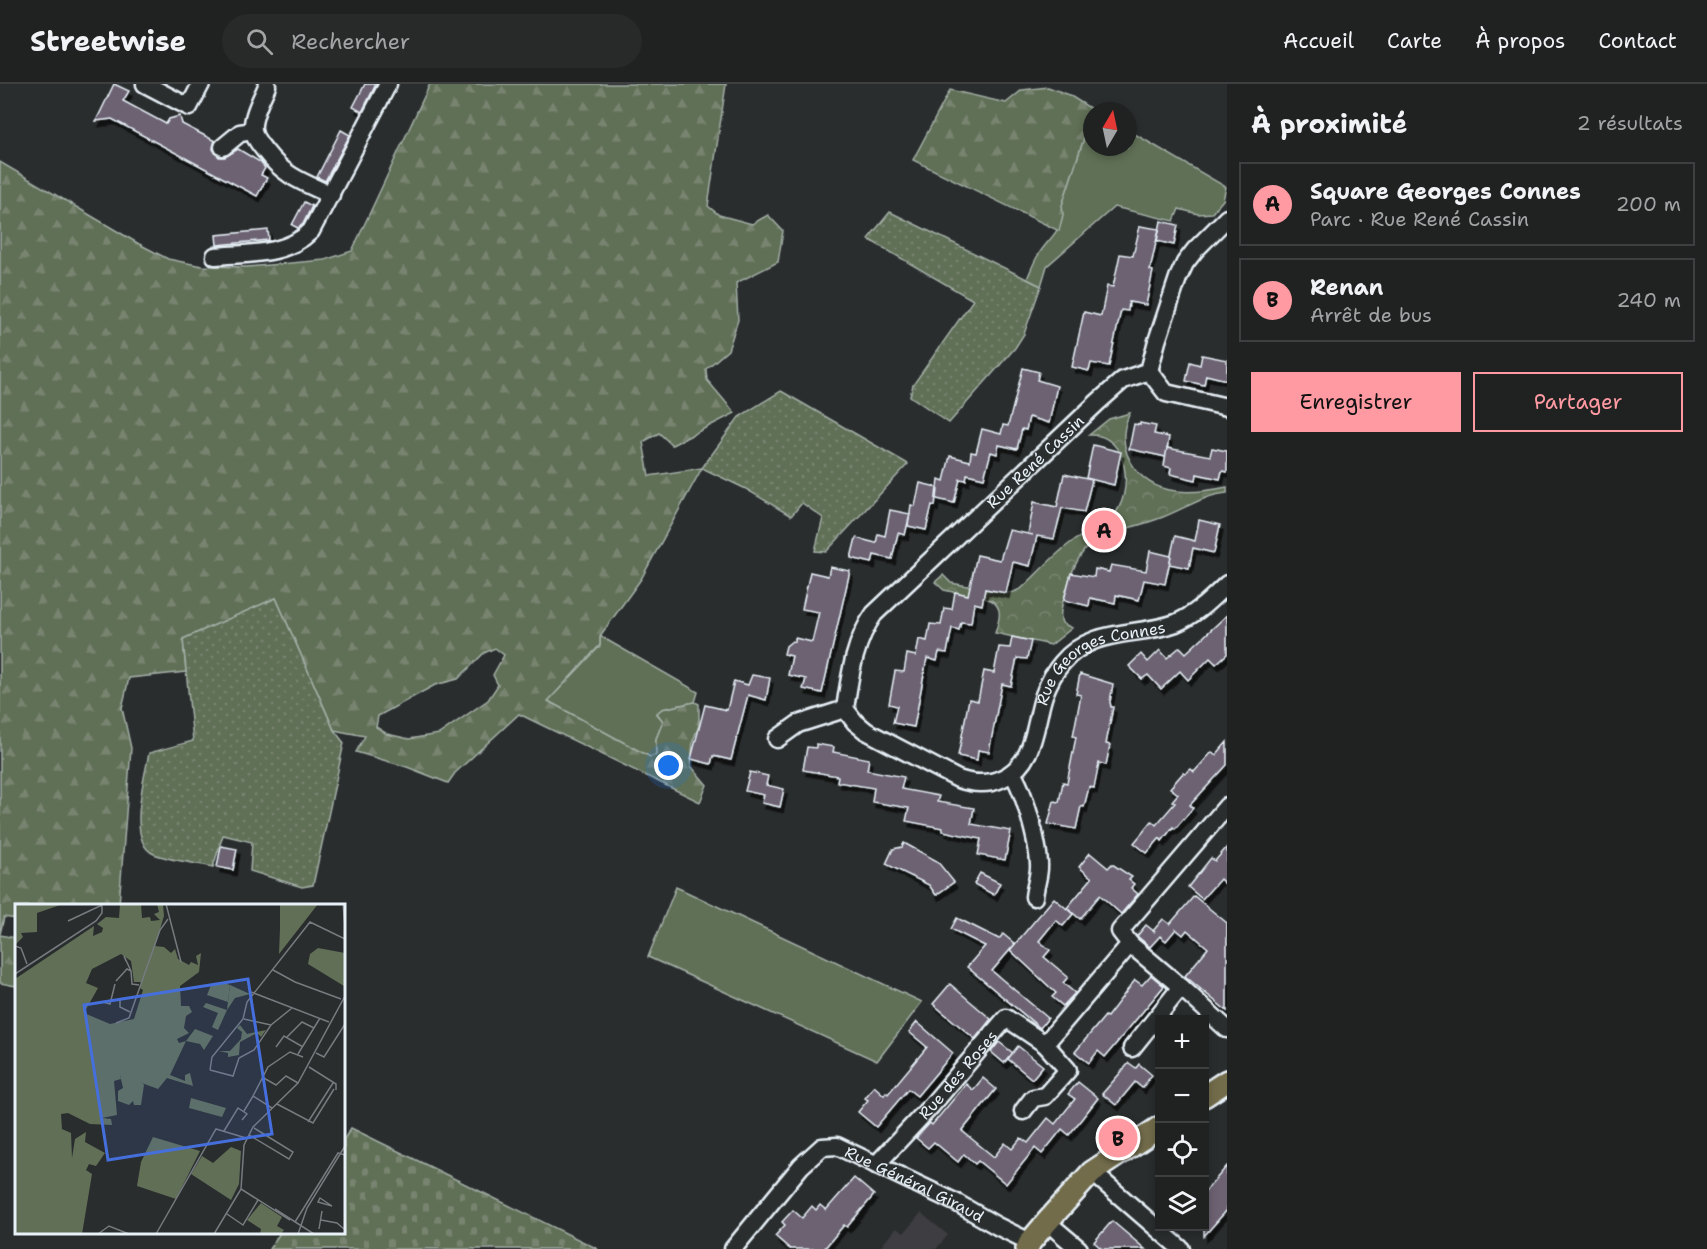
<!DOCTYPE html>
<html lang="fr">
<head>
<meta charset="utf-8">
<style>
  :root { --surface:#202222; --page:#282a2a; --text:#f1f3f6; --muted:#a2a4a5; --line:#3d3f40; --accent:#ff9aa2 }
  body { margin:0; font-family:"Shantell Sans",sans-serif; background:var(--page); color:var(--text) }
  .controls { position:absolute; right:18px; bottom:18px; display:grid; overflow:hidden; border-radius:0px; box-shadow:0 3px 9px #0003 }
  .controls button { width:54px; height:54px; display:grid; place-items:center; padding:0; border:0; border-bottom:2px solid var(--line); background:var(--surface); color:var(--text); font:30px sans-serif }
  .compass { position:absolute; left:1083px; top:18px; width:54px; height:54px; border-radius:50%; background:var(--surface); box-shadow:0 3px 9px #0003; rotate:9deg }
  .you { position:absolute; left:669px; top:682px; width:21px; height:21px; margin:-15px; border:4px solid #fff; border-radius:50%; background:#1a73e8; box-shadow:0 0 0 9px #1a73e833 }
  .badge { display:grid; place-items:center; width:39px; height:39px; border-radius:50%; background:var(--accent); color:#111; font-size:20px; font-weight:700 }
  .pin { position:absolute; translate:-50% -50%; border:3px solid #fff; box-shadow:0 2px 6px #0006 }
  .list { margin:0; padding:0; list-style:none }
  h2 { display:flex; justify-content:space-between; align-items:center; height:78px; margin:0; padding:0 24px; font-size:26px }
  h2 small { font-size:20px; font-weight:400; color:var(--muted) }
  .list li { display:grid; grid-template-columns:39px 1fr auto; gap:18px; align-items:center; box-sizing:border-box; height:84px; margin:0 12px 12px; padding:0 12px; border:2px solid var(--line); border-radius:0px }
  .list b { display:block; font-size:22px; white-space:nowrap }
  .list p { margin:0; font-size:20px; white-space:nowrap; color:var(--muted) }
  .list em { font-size:20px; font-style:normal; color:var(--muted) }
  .actions { display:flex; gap:12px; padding:18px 24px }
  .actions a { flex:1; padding:14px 0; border:2px solid var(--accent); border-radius:0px; text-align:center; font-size:21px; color:var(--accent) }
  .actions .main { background:var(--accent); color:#111 }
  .icon { flex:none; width:33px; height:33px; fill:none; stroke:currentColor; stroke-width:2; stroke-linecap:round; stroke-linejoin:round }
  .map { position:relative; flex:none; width:1227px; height:1165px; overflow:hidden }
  header { display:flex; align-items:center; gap:36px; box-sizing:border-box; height:84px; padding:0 30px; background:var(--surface); border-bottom:2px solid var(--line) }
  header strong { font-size:28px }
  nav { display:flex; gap:33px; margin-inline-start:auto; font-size:21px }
  .search { width:420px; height:54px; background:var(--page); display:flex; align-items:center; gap:15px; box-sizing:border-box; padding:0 21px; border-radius:33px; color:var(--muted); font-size:22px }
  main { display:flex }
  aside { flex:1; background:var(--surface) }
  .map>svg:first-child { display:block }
  .built { fill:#3e3d42 }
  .grass { fill:#616f57; stroke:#a4b0a8; stroke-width:1.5 }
  .forest { fill:url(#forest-firs); stroke:#a4b0a8; stroke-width:1.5; fill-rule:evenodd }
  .cemetery { fill:url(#cemetery-stones); stroke:#a4b0a8; stroke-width:1.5 }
  .park { fill:url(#park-crowns); stroke:#a4b0a8; stroke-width:1.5 }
  .garden { fill:url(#garden-dots); stroke:#a4b0a8; stroke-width:1.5 }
  .building { fill:#6c6272; stroke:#e8f1f8; stroke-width:1.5; filter:url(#shadow) }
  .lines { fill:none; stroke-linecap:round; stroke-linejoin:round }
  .minor-casing { stroke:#e8f1f8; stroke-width:21 }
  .major-casing { stroke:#e8f1f8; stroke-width:26 }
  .minor { stroke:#2a2d2e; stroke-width:16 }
  .major { stroke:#726c4b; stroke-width:21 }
  .labels { text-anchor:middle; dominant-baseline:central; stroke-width:4.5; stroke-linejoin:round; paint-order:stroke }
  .street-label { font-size:16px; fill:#e8f1f8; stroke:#2a2d2e }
  .inset-road { fill:none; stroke:#767b7f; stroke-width:1.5 }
  .view { fill:#466fde; fill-opacity:0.15; stroke:#466fde; stroke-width:3 }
  .inset-edge { fill:none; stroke:#e8f1f8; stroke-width:3 }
</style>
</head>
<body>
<header>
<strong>Streetwise</strong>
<div class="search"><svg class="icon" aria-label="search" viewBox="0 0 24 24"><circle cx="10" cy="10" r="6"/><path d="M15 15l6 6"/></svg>Rechercher</div>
<nav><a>Accueil</a><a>Carte</a><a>À propos</a><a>Contact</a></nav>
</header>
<main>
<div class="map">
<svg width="1227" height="1165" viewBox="0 0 1227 1165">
  <defs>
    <pattern id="forest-firs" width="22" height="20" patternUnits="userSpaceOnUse" patternTransform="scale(1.5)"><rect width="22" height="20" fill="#616f57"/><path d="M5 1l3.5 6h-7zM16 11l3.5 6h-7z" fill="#788470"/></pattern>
    <pattern id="cemetery-stones" width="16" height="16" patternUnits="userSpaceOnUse" patternTransform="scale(1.5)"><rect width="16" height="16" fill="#616f57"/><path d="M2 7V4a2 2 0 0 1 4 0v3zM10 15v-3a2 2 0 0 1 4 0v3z" fill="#788470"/></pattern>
    <pattern id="park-crowns" width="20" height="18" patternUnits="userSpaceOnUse" patternTransform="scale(1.5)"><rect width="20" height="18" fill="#616f57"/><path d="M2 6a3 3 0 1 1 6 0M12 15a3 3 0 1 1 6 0" fill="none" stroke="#788470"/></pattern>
    <pattern id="garden-dots" width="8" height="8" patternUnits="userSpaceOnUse" patternTransform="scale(1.5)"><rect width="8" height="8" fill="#616f57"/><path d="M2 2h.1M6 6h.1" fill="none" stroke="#788470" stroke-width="1.8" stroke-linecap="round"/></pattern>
    <filter id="shadow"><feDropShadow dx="3" dy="5.5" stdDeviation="0" flood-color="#0009"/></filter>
  </defs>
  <rect width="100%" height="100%" fill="#2a2d2e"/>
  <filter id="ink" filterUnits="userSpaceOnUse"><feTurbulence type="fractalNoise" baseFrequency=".0167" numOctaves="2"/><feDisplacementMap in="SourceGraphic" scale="12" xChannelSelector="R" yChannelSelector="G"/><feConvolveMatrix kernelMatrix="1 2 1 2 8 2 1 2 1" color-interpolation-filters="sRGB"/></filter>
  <g filter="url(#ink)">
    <polygon class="built" points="921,1129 948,1151 936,1165 879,1165 896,1144 904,1149"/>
    <g class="grass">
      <path d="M1092,30V63H1128V46L1226,103L1223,116L1212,129L1198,130L1179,125L1174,137L1114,123L1047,182L1041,202L1027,195C1030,188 1033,180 1037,173C1049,152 1064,149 1062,121Z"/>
      <polygon points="600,552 698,608 695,618 662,625 657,630 663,637 656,655 656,671 650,673 548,617 600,562"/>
      <polygon points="676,803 922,918 877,977 648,873"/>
    </g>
    <g class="forest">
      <path d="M430,0H726L708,122L719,131L752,140L768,131L783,147L778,178L736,199L738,236L728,266L706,285L707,296L735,329L672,361L659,349L643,358L649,392L702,384L641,495L600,552V561L548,617L650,673L656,671V655L663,637L657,629L662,625L695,618L699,620V641L693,657L691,682L707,701L700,718L519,630L455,689L448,699L407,683L356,668L365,652L334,646L276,514L183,555L186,588L129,594L122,624L131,664L119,821L16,822V835L4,833L0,850V78L139,160L168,175L202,182L247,183L325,176L352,167ZM495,564L504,571L493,591L498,601L488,616L439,650L409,655L387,650L376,643L378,632L435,601L458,595L484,569Z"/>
      <polygon points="1048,3 1069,11 1093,26 1062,121 1063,131 1059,147 913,76 950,6 1006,19 1022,6"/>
      <polygon points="0,851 16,854 16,902 0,899"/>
    </g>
    <polygon class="cemetery" points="351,1044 598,1165 269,1165 280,1149 344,1148 344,1055"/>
    <path class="park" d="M1130,329C1123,343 1122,355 1127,370C1145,414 1189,411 1227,403V409C1204,411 1184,425 1163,433C1113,453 1084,441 1067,504C1064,515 1058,529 1062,539L1072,544L1051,561L995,549C999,536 1004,524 991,516L944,506L935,498L943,491L951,499L1006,509L1014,508L1022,504C1037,490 1052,473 1069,460C1082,450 1100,444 1112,433C1135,411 1129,348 1089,351L1109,335Z"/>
    <g class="garden">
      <polygon points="890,128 1041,202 1024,250 1015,264 949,339 910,312 913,301 973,216 868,155"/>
      <polygon points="781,307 908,380 826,468 815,467 823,434 802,419 791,432 746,405 702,384 739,333"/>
      <path d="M276,514L334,646L344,659L313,801L302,803L250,787L252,758L223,751L213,783C196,779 168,776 154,770C126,758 145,692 149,669L193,657L183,555Z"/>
    </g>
    <g class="building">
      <polygon points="114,0 129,7 123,17 166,40 169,35 180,32 182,40 215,57 213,65 219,73 225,73 238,65 260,78 265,84 261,91 267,94 257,112 112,35 96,37"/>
      <polygon points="365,0 376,0 362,28 353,23"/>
      <polygon points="341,46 350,51 325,97 317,93"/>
      <polygon points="304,118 312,122 303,140 298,144 292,141"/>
      <polygon points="1161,137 1178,141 1174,161 1157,157"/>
      <polygon points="1140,142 1159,145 1150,186 1153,187 1146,221 1129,218 1128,227 1121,226 1109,282 1091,279 1089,287 1072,283 1084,228 1101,232 1107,202 1113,203 1120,170 1133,172"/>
      <polygon points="268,146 269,156 217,161 216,151"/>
      <polygon points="1202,271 1227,276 1227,296 1206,291 1204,301 1186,297 1190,278 1200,281"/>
      <polygon points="1023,284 1039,288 1037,296 1057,302 1049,339 1029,333 1026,346 1022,345 1017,365 999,361 997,370 991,368 984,394 967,390 966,396 960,395 954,419 937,415 939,395 944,397 950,372 970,377 971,368 976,369 982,345 1001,350 1003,341 1008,342"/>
      <polygon points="1140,339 1156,342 1154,350 1169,353 1166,373 1129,365 1134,340 1140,341"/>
      <polygon points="1093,361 1121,368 1114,401 1086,394"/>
      <polygon points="1167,364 1210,372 1212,364 1227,367 1227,388 1222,387 1220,395 1197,390 1196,396 1170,390 1171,384 1164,382"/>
      <polygon points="1064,390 1092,396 1084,428 1062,424 1054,455 1037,452 1030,482 1013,478 1006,509 985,505 982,521 974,519 971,539 961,538 959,546 952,544 947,569 939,568 937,577 927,574 914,643 893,639 897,622 889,620 895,587 904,588 907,570 916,572 919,555 927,557 930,540 941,541 944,524 952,525 955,508 968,511 977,471 1000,476 1009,446 1033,451 1028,450 1034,418 1057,423"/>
      <polygon points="920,399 937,403 935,422 932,421 926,446 908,442 911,421 915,422"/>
      <polygon points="890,426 910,430 905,451 898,449 892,475 874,471 872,479 851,474 856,454 876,459 878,450 885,452"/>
      <polygon points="1199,436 1220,441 1214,469 1193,464 1189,484 1169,480 1175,452 1195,457"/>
      <polygon points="1150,467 1171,472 1165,500 1144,496 1139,516 1116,511 1115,519 1090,514 1089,522 1064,516 1071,489 1094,493 1095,485 1109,488 1111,481 1146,487"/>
      <polygon points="830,483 850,487 822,609 803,605 806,595 788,591 792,572 784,570 786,562 792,557 795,558 795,554 812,558 819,528 802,525 810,488 828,492"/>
      <polygon points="1227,531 1227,570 1216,580 1210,574 1188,596 1180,587 1161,605 1148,591 1142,595 1129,582 1141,570 1148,578 1160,566 1167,574 1180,563 1186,569"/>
      <polygon points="1012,553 1031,557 1027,575 1017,574 1011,602 1002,600 989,668 978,666 977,676 958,672 969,615 978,617 984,587 994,589 999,563 1010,564"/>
      <polygon points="1080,590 1113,600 1110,618 1111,623 1113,623 1106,660 1110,661 1106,681 1099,679 1094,704 1089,703 1084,723 1081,722 1076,745 1048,740 1054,717 1059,718 1063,698 1067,699 1076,653 1073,652 1081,611 1076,610"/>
      <polygon points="752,591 770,594 766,616 748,611 731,676 713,672 711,680 691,675 705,621 727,626 734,597 748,601"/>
      <polygon points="1227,658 1227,681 1190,721 1193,724 1175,745 1173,743 1162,757 1160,754 1147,769 1134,759 1152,737 1156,741 1175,719 1172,717 1178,710 1170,704 1183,689 1185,690 1191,685 1194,688 1212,668 1216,671"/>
      <polygon points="816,660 834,663 833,668 869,675 867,686 904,693 901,705 939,712 937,718 974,724 971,740 1011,747 1005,776 978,771 981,755 943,747 943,744 906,737 909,724 872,718 874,704 837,698 838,692 803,686 807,663 816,664"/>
      <polygon points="750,688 768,692 766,701 784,705 780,723 762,719 764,711 745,707"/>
      <polygon points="904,759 937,777 954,798 936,811 929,801 886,780 893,765 902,763"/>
      <polygon points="221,762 237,765 233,786 217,783"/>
      <polygon points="1227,763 1227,802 1220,795 1202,815 1188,803 1211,774 1215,777"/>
      <polygon points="1090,769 1108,784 1112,780 1132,793 1129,796 1134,800 1131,804 1138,810 1121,830 1100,811 1080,835 1067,824 1092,794 1079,783"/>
      <polygon points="980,789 1000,799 994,811 974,800"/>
      <polygon points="1194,812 1227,839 1227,927 1185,892 1208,864 1187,846 1183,851 1176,845 1166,857 1160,852 1150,863 1137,852 1146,841 1155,848 1153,847 1163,835 1170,840"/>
      <polygon points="1054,814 1073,830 1063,842 1056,836 1039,857 1050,866 1044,873 1068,893 1063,899 1075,909 1063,922 1052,913 1056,909 1010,866"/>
      <polygon points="957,834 999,855 1003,850 1015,860 992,887 1048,934 1040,944 967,883 985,862 951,845"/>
      <polygon points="1151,891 1164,902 1105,973 1098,967 1089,979 1075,968 1105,932 1107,933 1135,896 1142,901"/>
      <polygon points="950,900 991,935 975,955 933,920"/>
      <polygon points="917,938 953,969 917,1012 908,1005 876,1043 858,1028 868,1016 865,1014 874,1002 884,1011 886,1008 888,1010 927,963 909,948"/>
      <polygon points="999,958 1013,969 1004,979 991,968"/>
      <polygon points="1018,962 1043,982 1032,995 1008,975"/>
      <polygon points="1129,979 1136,984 1139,980 1152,991 1142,1004 1135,998 1116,1021 1102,1010"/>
      <polygon points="983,994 996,1005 962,1047 994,1073 1005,1059 1012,1065 1021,1054 1028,1059 1048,1034 1055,1040 1075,1015 1068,1010 1078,998 1098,1014 1069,1051 1062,1045 1042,1070 1035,1064 1006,1100 978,1077 975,1080 964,1070 958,1078 934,1058 928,1064 916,1054 930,1039 932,1041 966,1000 973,1006"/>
      <polygon points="1227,1082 1227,1126 1204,1152 1204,1109"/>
      <polygon points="854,1094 874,1111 847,1143 844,1141 824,1165 790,1165 775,1152 785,1141 782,1138 793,1126 802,1134 812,1122 816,1126 820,1121 826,1126"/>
      <polygon points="1112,1137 1145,1165 1102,1165 1094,1158"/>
    </g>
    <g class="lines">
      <g class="minor-casing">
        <g id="minor">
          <polyline points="145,0 189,23 201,0"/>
          <path d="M267,2C262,14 251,33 253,47C254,54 261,62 265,67C285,93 303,98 331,111"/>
          <polyline points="223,63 240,49 253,47"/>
          <path d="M215,172C250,169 285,172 311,147L388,0"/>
          <polyline points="1149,287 1166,309 1227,323"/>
          <path id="s1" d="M845,625C850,592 854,558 874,530L1098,318L1123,296L1149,287L1157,257L1178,194L1185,179L1195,166L1227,134"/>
          <path id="s2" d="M845,625L855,638L866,647L958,695C973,700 989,701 1003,694C1036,678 1034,641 1044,611C1048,600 1054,588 1062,579C1092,543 1137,553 1176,539C1196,531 1212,514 1227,500"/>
          <polyline points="777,655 798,640 845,625"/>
          <path d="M1012,689C1024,706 1038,758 1039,780C1040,790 1035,802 1034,813"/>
          <polyline points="1130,860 1120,847 1227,722"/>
          <polyline points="1045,960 1130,860 1181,903 1227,945"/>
          <polyline points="1132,964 1181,903"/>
          <path id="s3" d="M876,1081L931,1022L1006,934L1045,960L1068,986L1045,1012L1033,1014L1023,1027"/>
          <polyline points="1092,1088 1181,1165"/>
          <polyline points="1047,1138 1079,1165"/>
          <path id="s4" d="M733,1165L801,1082L822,1063L837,1062L957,1119L997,1142L1030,1158"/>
        </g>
      </g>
      <g class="major-casing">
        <g id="major">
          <polyline points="1204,1012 1227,997"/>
          <polyline points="1027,1165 1030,1158 1047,1138 1092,1088 1160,1043"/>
        </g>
      </g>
      <use href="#minor" class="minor"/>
      <use href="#major" class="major"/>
    </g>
  </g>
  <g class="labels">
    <g class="street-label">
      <text stroke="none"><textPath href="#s1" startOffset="322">Rue René Cassin</textPath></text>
      <text stroke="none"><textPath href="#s2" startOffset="346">Rue Georges Connes</textPath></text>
      <text stroke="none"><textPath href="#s3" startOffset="122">Rue des Roses</textPath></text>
      <text stroke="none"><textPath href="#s4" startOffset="237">Rue Général Giraud</textPath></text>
    </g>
  </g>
  <g transform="translate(15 820)">
    <rect width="330" height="330" fill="#2a2d2e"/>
    <path d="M215,81L235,90L220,94L212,106ZM176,194L211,204L207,213L174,204ZM216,243L226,247L224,280L216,296L176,270L187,252L198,259Z" fill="#616f57"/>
    <path d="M0,0H48L22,9V28L6,29L8,33L0,41ZM105,0H126L127,14L135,13L136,17L145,16L139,10L144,8L142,0H148L149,12L140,42L149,43L156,49L160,45L163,55L174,61L176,58L183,61L181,52L186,49L184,68L165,82L166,102H174L177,108L171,112L169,124L174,129L162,135L164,139L171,137L155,171L170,177V171L175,169L178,182L152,174L143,185L105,171L106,175L99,177L102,211L87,214L96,215L97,221L75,220L53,209L46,210L47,225L56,229L57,254L60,235L71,228L70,238L90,249L81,262L74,260L71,266L77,270L67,330H0V75L79,22L78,32L87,28L88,24L82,20L91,13L104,14ZM106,50L116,57L119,78H127L125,84L128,86L119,115L95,120L69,109L83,84L71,79L77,65ZM209,79L215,81L213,98L192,91L196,81Z" fill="#616f57" fill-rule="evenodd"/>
    <path d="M138,233L185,247L161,295L122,282L126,258Z" fill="#616f57"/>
    <path d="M303,44L330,49L329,82L293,60L295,50ZM225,121L232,130L251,126L246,133L242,129L225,138L224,151L213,153V149L204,147H215L226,135L227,128L222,124ZM246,299L267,313L262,322L269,326L266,330H245L246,325L232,316Z" fill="#616f57"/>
    <path d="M265,0H303L264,50L265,25ZM191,99L212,106L203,126L197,123L203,109L188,103ZM180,125L198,132L189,146L185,140L171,137ZM117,164L129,181L126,201H119L118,197L114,201L103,197V187L108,184L105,171Z" fill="#616f57"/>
    <path class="inset-road" d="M151,0L166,58M328,0L330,22M53,17L87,1M0,42L6,44L12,60M111,57L109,52L116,67M258,66L280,78L326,95M0,70L81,17L87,9V0M101,77L112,65L116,67L117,80L124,81M236,88L314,118M105,95V103L115,108M88,98L95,100L100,80M229,115L256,121M101,119L114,114L145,26L153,15M272,133L287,118L299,124M261,143L269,132L288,143M301,149L309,153L330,120M283,150L305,114M294,163L321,180V186M195,166L197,153L228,115L232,98L295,18L330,35M195,166L218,172L224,154L239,146L256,121L277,104M247,173L261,181L271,172L283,179M238,192L253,163L275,148L288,153M262,200L298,219L319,185M229,207L238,192L257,204M293,218L318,179M209,227L223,204L232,210L227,216M234,231L274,255L278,248L239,224M305,294L317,302L303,298ZM260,305L299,330M212,310L228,321L243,296M275,316L226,285L229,241L238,223L283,179L330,92M306,316L322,319L329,325M280,318L323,249L330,251M304,325L307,307M83,330L94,322L114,330M141,330L201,225L231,234M199,330L226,285M283,330L292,304L330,242"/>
    <path class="view" d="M233,75L257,230L93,256L69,101Z"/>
    <rect width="330" height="330" class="inset-edge"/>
  </g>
</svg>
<div class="controls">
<button>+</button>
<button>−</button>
<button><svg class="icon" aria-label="locate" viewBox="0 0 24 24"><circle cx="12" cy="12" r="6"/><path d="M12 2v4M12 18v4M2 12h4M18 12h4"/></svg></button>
<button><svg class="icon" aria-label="layers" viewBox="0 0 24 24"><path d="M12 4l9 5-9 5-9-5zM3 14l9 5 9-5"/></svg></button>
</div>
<svg class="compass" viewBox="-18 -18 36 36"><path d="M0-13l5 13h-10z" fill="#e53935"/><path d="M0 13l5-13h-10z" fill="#a2a4a5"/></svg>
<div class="you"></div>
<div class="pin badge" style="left:1104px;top:446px">A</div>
<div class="pin badge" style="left:1118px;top:1054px">B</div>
</div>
<aside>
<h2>À proximité<small>2 résultats</small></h2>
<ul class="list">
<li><span class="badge">A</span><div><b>Square Georges Connes</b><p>Parc · Rue René Cassin</p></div><em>200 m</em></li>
<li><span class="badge">B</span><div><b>Renan</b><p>Arrêt de bus</p></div><em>240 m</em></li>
</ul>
<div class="actions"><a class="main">Enregistrer</a><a>Partager</a></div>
</aside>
</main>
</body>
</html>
